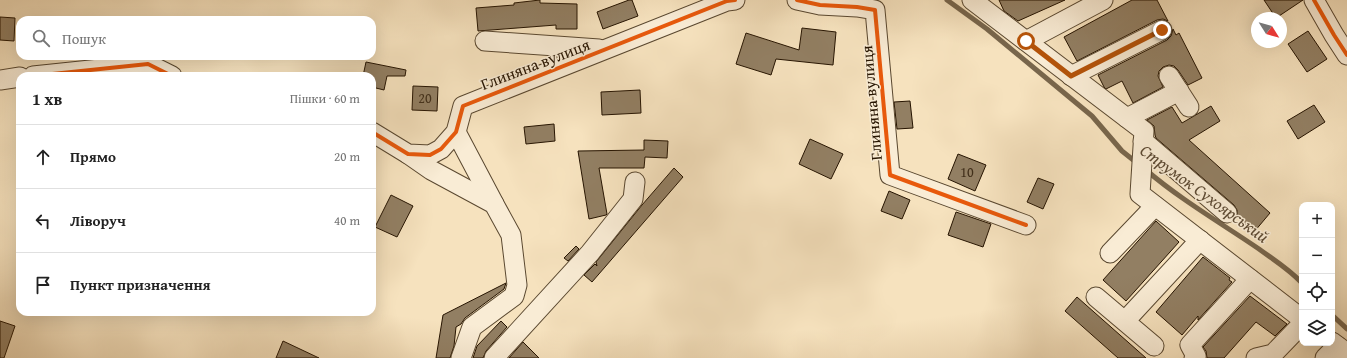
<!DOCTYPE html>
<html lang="uk">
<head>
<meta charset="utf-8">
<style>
  :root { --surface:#fff; --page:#f2f2f2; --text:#222; --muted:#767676; --line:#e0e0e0 }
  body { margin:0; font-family:"Gentium Book Plus",serif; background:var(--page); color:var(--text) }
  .controls { position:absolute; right:12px; bottom:12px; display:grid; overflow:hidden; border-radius:8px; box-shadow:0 4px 16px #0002 }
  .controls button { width:36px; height:36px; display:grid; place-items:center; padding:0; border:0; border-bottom:1px solid var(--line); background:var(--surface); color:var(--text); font:20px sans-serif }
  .compass { position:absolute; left:1251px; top:12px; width:36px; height:36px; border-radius:50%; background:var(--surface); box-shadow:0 4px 16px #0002; rotate:127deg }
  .stop { position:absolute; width:12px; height:12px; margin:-9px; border:3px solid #b45309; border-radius:50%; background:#fff }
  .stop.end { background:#b45309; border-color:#fff; box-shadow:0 1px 4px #0008 }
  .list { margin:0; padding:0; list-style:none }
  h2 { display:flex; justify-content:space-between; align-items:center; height:52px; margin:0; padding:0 16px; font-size:17px }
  h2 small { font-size:13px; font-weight:400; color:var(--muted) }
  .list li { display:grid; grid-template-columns:26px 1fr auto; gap:12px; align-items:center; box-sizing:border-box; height:64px; padding:0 16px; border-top:1px solid var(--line) }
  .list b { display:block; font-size:15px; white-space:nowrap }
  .list em { font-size:13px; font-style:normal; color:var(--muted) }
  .icon { flex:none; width:22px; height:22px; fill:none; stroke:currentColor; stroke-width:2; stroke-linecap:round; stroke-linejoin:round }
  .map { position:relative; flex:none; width:1347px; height:358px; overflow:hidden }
  .search { position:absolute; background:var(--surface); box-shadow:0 4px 16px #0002; left:16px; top:16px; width:360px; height:44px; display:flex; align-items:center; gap:10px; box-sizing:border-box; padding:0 14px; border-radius:12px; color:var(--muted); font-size:15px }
  .panel { position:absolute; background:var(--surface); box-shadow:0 4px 16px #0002; left:16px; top:72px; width:360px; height:244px; border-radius:12px }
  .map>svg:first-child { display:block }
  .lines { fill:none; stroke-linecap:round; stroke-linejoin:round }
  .stream { stroke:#78664c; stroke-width:5 }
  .building { fill:#927f63; stroke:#261401 }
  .minor-casing { stroke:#5a4830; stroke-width:21 }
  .minor { stroke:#f9ecd5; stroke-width:19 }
  .cycleway-casing { stroke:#f9ecd5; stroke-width:6 }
  .cycleway { stroke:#e8590c; stroke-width:4 }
  .route { stroke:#b45309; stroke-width:5 }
  .labels { text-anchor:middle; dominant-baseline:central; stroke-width:3; stroke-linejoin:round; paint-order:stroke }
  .number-label { font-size:14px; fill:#412f1a }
  .street-label { font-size:16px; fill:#261401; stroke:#f9ecd5 }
  .water-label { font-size:17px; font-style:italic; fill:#5d4a33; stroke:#f9ecd5 }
</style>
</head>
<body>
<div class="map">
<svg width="1347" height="358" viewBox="0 0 1347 358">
  <rect width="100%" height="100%" fill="#f6e2be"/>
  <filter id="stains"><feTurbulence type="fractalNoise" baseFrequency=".005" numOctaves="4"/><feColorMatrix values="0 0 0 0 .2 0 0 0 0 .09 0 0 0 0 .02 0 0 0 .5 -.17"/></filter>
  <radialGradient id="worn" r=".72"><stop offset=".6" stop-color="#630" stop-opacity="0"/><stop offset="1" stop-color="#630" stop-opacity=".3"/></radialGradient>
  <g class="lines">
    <g class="stream">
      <polyline points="947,0 987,29 1092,116 1122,151 1137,163"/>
      <path d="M1146,170C1181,200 1221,223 1259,249C1274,260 1289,269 1302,283"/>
      <polyline points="1332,315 1347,329"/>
    </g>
  </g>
  <g class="building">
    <polygon points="540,0 540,3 577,4 577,29 556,29 556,25 478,31 476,8 514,5 514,3"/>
    <polygon points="629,0 632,0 638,16 603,29 597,12"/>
    <polygon points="999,0 1065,0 1018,21 1004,11"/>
    <polygon points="1132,0 1157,0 1168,21 1163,19 1157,20 1077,61 1064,37"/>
    <polygon points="1264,0 1303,0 1276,18"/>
    <polygon points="0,17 15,18 14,41 0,40"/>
    <polygon points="802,28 836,32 833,65 776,59 771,75 736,64 746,33 799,50"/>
    <polygon points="1173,29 1176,35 1179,33 1202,78 1188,85 1178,70 1174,66 1169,65 1163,67 1159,71 1158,76 1163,87 1133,103 1122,81 1106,89 1104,87 1098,75 1167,40 1171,36"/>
    <polygon points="1308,31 1327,59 1307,72 1288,44"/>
    <polygon points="366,62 406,70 405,76 387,76 384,90 372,87 372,76 363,76"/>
    <polygon points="413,86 438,87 437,111 412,110"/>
    <polygon points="640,90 641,113 602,115 601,92"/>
    <polygon points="910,101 913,128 897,129 894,102"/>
    <polygon points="1314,105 1325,122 1298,139 1287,121"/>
    <polygon points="1211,106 1220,121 1189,140 1270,213 1254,232 1237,217 1237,210 1234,205 1156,138 1155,135 1154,126 1147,120 1172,107 1182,123"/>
    <polygon points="554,124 555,141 526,144 524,127"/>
    <polygon points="810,139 843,154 831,179 799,164"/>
    <polygon points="644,140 668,141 667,158 645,157 644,168 599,168 607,214 606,215 589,219 578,151 644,150"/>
    <polygon points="958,154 986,165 975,191 948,179"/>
    <polygon points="674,168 683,177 592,282 584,275 595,264 597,266 596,262 642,205"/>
    <polygon points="1038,178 1054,184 1043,209 1027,202"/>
    <polygon points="889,191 910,200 902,219 881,211"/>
    <polygon points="391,195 413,206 397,237 375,227"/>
    <polygon points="956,212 991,224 983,247 948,235"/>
    <polygon points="1156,221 1179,242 1126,301 1103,280"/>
    <polygon points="576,246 579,249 568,261 564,258"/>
    <polygon points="1203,257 1230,278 1229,280 1232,282 1198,320 1198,316 1182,335 1156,312"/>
    <polygon points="506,283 504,289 465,318 461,324 456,327 454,346 450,358 436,358 443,315"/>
    <polygon points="1250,296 1287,324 1275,336 1256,322 1224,358 1207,358 1206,351 1203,347"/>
    <polygon points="1077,297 1146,358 1118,358 1065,311"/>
    <polygon points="0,321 15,326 4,358 0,358"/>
    <polygon points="501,321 507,327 486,351 483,358 473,358 477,346"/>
    <polygon points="283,341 319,358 276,358"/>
    <polygon points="523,342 539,358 509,358"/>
  </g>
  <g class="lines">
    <g class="minor-casing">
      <g id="minor">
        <polyline points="797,0 820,5 857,7 875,10 890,175 1026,225"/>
        <polyline points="972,0 1144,131 1140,194 1302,319"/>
        <polyline points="1314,0 1334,35 1347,55"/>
        <polyline points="485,41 599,49"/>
        <polyline points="1026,41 1103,0"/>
        <polyline points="33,76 148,64 172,76"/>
        <polyline points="1071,76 1162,30"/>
        <polyline points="1169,76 1189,107"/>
        <polyline points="0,80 20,77"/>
        <polyline points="1127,118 1179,91"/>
        <polyline points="372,132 408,154 430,155 441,149 456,132 463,106 727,1 735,0"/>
        <polyline points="456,132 494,204"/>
        <polyline points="1143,141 1227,213"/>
        <polyline points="408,154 431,170 494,204 511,235 517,285 514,296 472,327 461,358"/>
        <polyline points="1110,253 1155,206"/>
        <polyline points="1096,297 1154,346"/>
        <polyline points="1125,321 1200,240"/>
        <polyline points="1332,342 1347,353"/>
        <polyline points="494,358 590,253 633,199 635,182"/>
        <polyline points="1194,358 1196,356 1190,345 1250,279"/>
        <polyline points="1256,358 1273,354 1302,324"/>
        <polyline points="1325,358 1337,346"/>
      </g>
    </g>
    <use href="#minor" class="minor"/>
    <g class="cycleway-casing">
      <g id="cycleway">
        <polyline points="797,0 820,5 857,7 875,10 890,175 1026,225"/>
        <polyline points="1314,0 1334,35 1347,55"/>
        <polyline points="33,76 148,64 172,76"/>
        <polyline points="372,132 408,154 430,155 441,149 456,132 463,106 727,1 735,0"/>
      </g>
    </g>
    <use href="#cycleway" class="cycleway"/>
  </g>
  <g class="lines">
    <polyline class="route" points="1026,41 1071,76 1162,30"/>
  </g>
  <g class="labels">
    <g class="number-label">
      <text x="425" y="98">20</text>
      <text x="967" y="172">10</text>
    </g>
    <g class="street-label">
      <text transform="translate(535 64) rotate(-21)">Глиняна вулиця</text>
      <text transform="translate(871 103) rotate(-95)">Глиняна вулиця</text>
    </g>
    <g class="water-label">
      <text transform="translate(1205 193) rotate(36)">Струмок Сухоярський</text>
    </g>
  </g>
  <rect width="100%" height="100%" filter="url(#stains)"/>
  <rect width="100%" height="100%" fill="url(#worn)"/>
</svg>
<div class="controls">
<button>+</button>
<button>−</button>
<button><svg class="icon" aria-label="locate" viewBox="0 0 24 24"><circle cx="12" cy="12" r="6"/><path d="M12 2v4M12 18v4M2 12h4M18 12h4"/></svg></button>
<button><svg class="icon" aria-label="layers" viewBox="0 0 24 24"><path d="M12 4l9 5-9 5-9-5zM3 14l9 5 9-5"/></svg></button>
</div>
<svg class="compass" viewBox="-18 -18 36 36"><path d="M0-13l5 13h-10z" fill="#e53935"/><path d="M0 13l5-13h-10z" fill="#767676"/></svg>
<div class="stop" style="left:1026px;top:41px"></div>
<div class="stop end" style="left:1162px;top:30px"></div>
<div class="search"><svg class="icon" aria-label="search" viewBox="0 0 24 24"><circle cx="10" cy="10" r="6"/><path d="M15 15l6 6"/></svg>Пошук</div>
<section class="panel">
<h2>1 хв<small>Пішки · 60 m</small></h2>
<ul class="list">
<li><svg class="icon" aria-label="ahead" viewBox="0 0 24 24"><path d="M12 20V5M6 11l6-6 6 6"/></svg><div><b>Прямо</b></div><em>20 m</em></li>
<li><svg class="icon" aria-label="left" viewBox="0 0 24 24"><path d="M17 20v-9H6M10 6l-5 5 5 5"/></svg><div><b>Ліворуч</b></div><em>40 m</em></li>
<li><svg class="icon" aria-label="arrive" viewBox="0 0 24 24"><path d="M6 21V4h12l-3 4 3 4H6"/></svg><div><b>Пункт призначення</b></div></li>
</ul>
</section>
</div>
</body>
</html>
